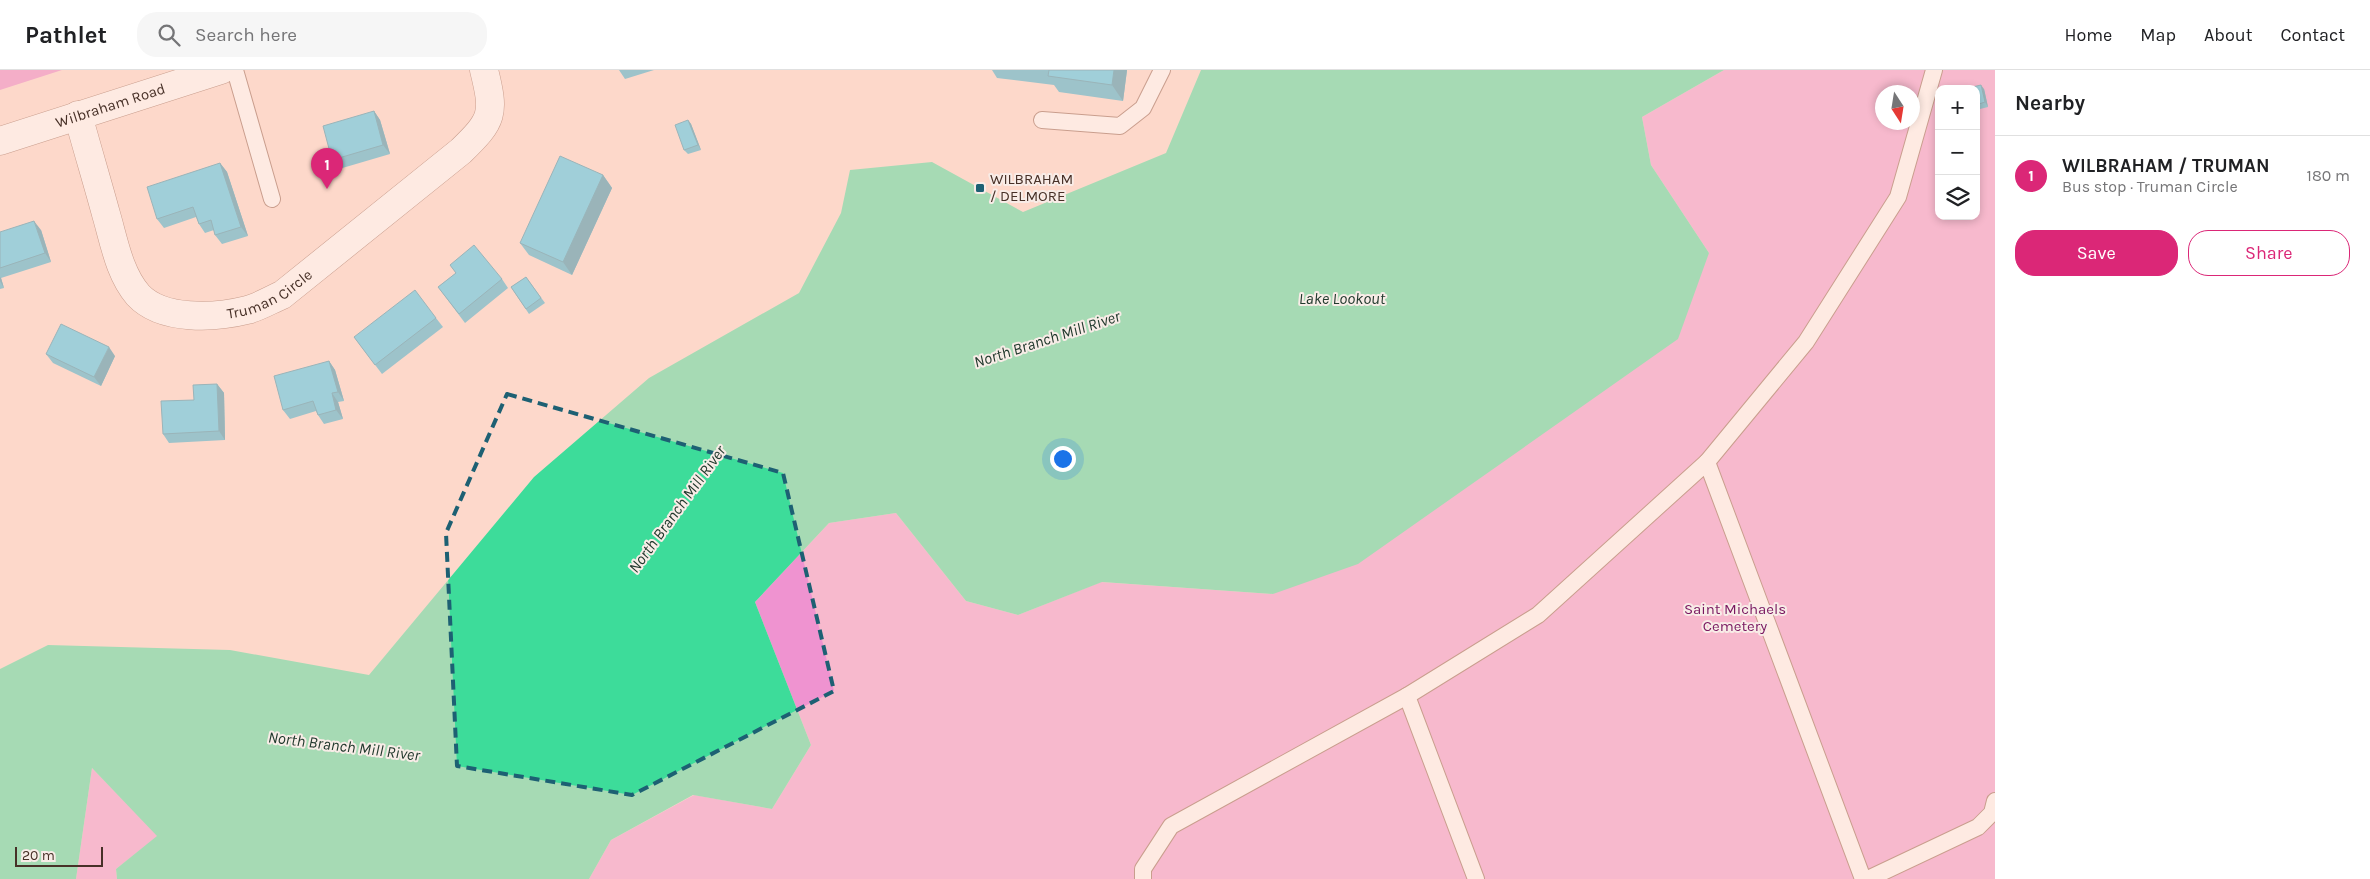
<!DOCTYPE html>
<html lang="en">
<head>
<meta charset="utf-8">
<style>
  :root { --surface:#fff; --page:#f6f6f6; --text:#202124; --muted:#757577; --line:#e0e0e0; --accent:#db2777 }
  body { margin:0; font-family:Karla,sans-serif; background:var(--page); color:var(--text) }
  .controls { position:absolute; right:15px; top:15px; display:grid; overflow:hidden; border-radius:10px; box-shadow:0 2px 8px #0003 }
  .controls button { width:45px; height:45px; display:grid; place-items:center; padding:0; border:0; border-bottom:1px solid var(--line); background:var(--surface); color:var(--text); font:25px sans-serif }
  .compass { position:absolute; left:1875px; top:15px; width:45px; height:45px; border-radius:50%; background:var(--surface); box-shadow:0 2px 8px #0003; rotate:168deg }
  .scale { position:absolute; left:15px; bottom:12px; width:88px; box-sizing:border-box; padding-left:5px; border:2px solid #473027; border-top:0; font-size:14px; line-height:18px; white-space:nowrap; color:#473027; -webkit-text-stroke:4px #f8ece7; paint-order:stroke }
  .you { position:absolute; left:1062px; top:388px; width:18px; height:18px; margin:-12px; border:4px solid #fff; border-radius:50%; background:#1a73e8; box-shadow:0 0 0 8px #1a73e833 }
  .badge { display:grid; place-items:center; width:32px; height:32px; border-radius:50%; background:var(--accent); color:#fff; font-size:16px; font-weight:700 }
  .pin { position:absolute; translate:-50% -41px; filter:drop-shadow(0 1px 2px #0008) }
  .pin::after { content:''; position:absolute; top:26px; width:18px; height:15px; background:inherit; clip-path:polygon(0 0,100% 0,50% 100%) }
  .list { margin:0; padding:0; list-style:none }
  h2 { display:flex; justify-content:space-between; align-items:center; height:65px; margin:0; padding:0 20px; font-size:21px }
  h2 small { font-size:16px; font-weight:400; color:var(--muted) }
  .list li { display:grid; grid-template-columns:32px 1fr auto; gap:15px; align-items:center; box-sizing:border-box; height:80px; padding:0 20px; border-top:1px solid var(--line) }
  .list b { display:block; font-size:19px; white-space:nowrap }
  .list p { margin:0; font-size:16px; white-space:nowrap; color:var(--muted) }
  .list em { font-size:16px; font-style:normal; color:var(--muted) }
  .actions { display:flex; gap:10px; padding:15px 20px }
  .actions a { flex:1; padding:11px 0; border:1px solid var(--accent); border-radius:20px; text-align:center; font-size:18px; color:var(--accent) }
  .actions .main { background:var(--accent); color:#fff }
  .icon { flex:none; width:28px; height:28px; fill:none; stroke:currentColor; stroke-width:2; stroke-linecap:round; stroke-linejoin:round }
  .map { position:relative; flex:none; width:1995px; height:809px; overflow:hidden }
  header { display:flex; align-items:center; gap:30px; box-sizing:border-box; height:70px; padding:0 25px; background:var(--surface); border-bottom:1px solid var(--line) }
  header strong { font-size:24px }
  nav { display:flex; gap:28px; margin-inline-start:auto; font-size:18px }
  .search { width:350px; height:45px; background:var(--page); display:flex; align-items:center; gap:12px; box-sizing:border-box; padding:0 18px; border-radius:20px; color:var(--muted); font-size:19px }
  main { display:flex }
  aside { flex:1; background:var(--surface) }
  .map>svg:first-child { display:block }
  .green { fill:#ef93d0; fill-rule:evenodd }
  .forest { fill:#e87ac5 }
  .water { fill:#3ddc9a }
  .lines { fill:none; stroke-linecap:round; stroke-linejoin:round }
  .service-casing { stroke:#8b5744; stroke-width:18 }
  .minor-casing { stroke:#8b5744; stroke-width:29 }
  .secondary-casing { stroke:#8b5744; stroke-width:29 }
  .service { stroke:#fff; stroke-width:16 }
  .minor { stroke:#fff; stroke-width:28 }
  .secondary { stroke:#fff; stroke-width:28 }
  .wall { fill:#29a8c9 }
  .shaded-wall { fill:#2288a4 }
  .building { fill:#30c3ea; stroke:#2288a4 }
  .marked { fill:none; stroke:#1d6073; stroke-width:4; stroke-dasharray:10 6; stroke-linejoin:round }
  .poi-dot { fill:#1d6073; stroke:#f8ece7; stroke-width:2 }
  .labels { text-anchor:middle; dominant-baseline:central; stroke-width:4; stroke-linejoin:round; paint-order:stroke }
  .street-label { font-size:15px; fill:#473027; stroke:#f8ece7 }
  .poi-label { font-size:15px; fill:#473027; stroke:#f8ece7; text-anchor:start }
  .park-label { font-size:15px; fill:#791760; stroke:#f8ece7 }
  .water-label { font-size:16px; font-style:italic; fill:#21392d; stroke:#f8ece7 }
</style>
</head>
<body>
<header>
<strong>Pathlet</strong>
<div class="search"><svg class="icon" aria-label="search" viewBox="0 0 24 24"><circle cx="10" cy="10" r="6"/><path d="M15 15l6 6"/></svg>Search here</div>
<nav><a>Home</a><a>Map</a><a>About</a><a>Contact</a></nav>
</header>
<main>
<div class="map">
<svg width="1995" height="809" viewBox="0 0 1995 809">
  <rect width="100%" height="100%" fill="#fdd8cb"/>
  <g class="green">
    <path d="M1724,0H1995V809H589L611,770L694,725L772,739L811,675L755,532L829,453L896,443L966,531L1018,545L1101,512L1273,524L1709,183L1651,95L1642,47ZM1939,19H1976V146H1939ZM1882,22H1912V52H1882Z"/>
    <polygon points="92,698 158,766 116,799 117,809 76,809"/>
  </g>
  <polygon class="forest" points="0,0 62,0 0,20"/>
  <polygon class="water" points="1201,0 1724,0 1642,47 1651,95 1709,183 1678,269 1358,494 1273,524 1102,512 1018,545 966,531 896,443 829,453 755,532 811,675 772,739 693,725 611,770 589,809 117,809 116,799 157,766 92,698 76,809 0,809 0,599 48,575 230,580 369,605 534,407 649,308 799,223 841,143 850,100 932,92 1023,142 1166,83"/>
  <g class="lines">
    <g class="service-casing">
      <g id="service">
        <polyline points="235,0 272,129"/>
        <polyline points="1042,50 1120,56 1143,38 1162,0"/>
        <polyline points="1707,392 1806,272 1898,127 1934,0"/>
        <polyline points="1407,626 1538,545 1707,392 1863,809"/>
        <polyline points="1143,809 1143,799 1171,756 1407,626 1476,809"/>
        <polyline points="1868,809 1978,757 1992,743 1995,731"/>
      </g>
    </g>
    <g class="minor-casing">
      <g id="minor">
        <path id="s1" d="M78,45C87,78 97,111 106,144C114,171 119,203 138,225C162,251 215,248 247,240C259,237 270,230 282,225L461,81C493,50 495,44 484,0"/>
      </g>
    </g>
    <g class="secondary-casing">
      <g id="secondary">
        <path id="s2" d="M0,71L221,0"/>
      </g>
    </g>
    <use href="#service" class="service"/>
    <use href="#minor" class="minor"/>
    <use href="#secondary" class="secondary"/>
  </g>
  <g class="wall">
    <polygon points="619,0 654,0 625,9"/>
    <polygon points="992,0 1127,0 1123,31 1059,22 1054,15 997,8"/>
    <polygon points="1976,19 1984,19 1988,37 1976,40"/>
    <polygon points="374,41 380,50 390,84 339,99 332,90"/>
    <polygon points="688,50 691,54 701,80 688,84 684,80"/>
    <polygon points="220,93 227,102 248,166 222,174 215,165 214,160 205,163 199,154 196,147 164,158 157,149"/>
    <polygon points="603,105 612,118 572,205 529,185 520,173"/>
    <polygon points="41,160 51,192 1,208 4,218 0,219 0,162"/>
    <polygon points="450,195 502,209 508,218 465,253 438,217 456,203"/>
    <polygon points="526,207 545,233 529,244 511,217"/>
    <polygon points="436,248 443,257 382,304 354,267"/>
    <polygon points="46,284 115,286 101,316 53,293"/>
    <polygon points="329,291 335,300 344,331 338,332 343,349 324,354 318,345 316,341 290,349 283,340"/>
    <polygon points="217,314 224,323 225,370 169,373 163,364"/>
  </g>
  <g class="shaded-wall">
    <polygon points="1114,0 1127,0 1123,31 1112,15"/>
    <polygon points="1981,15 1984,19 1988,37 1985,32"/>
    <polygon points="374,41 380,50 390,84 383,75"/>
    <polygon points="688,50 691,54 701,80 698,75"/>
    <polygon points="220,93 227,102 248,166 241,157"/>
    <polygon points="603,105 612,118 572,205 563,192"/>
    <polygon points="34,151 41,160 51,192 45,183"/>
    <polygon points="0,207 1,208 4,218 0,211"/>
    <polygon points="109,277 115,286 101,316 94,307"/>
    <polygon points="329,291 335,300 344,331 338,322"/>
    <polygon points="217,314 224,323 225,370 219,361"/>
    <polygon points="332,323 338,332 343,349 336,340"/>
  </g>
  <g class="building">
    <polygon points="1049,0 1114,0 1112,15 1048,6"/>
    <polygon points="1981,15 1985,32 1976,35 1976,19 1964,19"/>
    <polygon points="374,41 383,75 332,90 323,56"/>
    <polygon points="688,50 698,75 684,80 675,55"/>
    <polygon points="560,86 603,105 563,192 520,173"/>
    <polygon points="220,93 241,157 215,165 211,150 199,154 193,137 157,149 147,117"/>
    <polygon points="34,151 45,183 0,198 0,162"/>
    <polygon points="474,175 502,209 459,244 438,217 456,203 450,195"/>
    <polygon points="526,207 541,228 526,239 511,217"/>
    <polygon points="415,220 436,248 375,295 354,267"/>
    <polygon points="61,254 109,277 94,307 46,284"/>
    <polygon points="329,291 338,322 332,323 336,340 318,345 313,331 283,340 274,306"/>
    <polygon points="217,314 219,361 163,364 161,331 194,330 193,315"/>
  </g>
  <path d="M0 0H1995V809H0ZM507,324L783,403L834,621L632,725L457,696L446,463Z" fill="#fdd8cb" fill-opacity=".55" fill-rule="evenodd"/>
  <path class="marked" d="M507,324L783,403L834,621L632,725L457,696L446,463Z"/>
  <rect class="poi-dot" x="975" y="113" width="10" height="10" rx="2.5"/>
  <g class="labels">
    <g class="street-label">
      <text stroke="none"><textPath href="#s2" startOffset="116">Wilbraham Road</textPath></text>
      <text stroke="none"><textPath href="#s1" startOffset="332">Truman Circle</textPath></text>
    </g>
    <g class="poi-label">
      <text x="990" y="109">WILBRAHAM<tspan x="990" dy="17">/ DELMORE</tspan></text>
    </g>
    <g class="park-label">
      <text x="1735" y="539">Saint Michaels<tspan x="1735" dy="17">Cemetery</tspan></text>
    </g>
    <g class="water-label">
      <text x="1342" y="228">Lake Lookout</text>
      <text transform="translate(1047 269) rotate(-18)">North Branch Mill River</text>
      <text transform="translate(677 439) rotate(-54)">North Branch Mill River</text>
      <text transform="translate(344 676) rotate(7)">North Branch Mill River</text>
    </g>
  </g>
</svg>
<div class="controls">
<button>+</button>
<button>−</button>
<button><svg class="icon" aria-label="layers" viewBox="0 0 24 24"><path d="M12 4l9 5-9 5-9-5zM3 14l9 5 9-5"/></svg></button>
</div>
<svg class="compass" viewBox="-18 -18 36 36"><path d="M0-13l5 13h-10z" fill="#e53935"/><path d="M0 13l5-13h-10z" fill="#757577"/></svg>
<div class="scale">20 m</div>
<div class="you"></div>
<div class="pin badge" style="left:327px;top:119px">1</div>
</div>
<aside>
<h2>Nearby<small></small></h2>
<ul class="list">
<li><span class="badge">1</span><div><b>WILBRAHAM / TRUMAN</b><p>Bus stop · Truman Circle</p></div><em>180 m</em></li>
</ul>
<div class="actions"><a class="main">Save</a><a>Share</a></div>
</aside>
</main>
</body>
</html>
